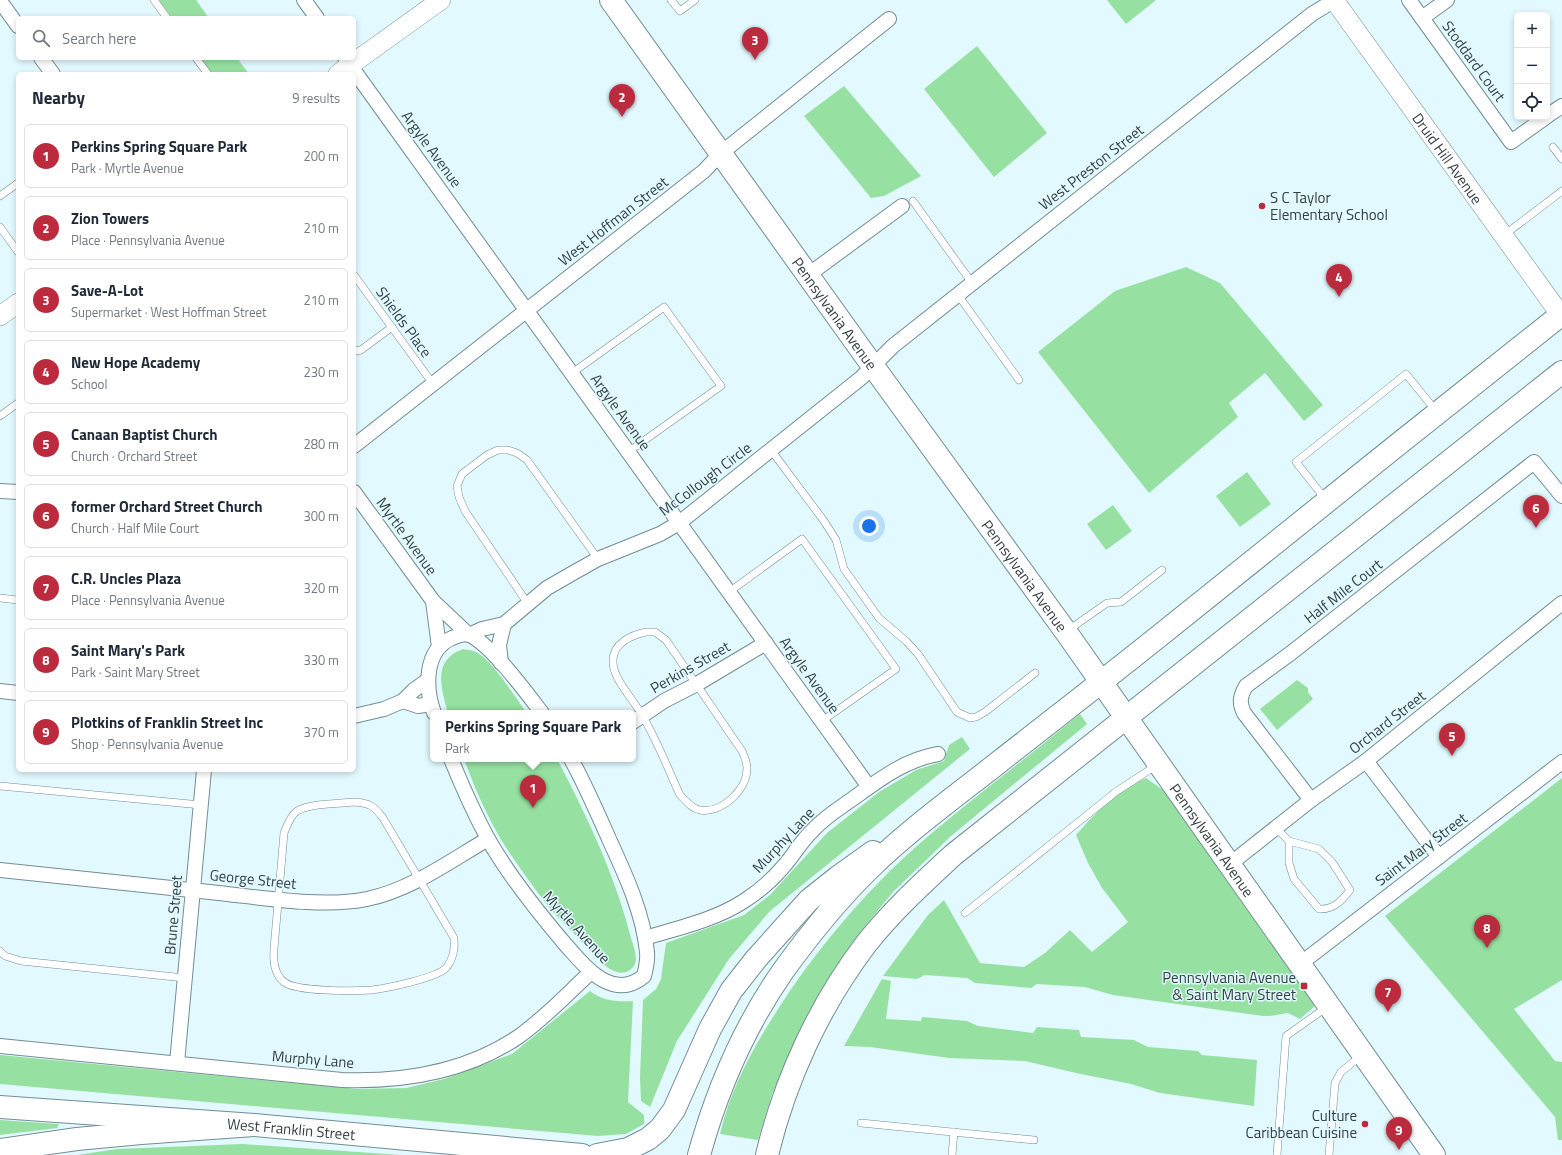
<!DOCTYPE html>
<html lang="en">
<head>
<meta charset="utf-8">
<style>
  :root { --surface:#fff; --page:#f2f2f3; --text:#1f2937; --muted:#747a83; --line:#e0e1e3; --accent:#bc2b3d }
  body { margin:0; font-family:"Titillium Web",sans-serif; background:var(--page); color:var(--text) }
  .controls { position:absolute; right:12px; top:12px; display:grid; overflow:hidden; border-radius:6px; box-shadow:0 2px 6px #0003 }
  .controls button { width:36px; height:36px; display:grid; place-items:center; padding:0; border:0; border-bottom:1px solid var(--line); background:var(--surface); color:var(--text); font:20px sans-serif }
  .you { position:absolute; left:869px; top:526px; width:14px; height:14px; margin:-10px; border:3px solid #fff; border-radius:50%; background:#1a73e8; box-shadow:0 0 0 6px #1a73e833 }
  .badge { display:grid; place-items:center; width:26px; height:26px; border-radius:50%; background:var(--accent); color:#fff; font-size:13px; font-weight:700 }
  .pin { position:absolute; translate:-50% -33px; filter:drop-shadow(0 1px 2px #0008) }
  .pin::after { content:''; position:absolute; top:21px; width:14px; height:12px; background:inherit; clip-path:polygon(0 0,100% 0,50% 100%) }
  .popup { position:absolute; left:430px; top:710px; width:206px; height:52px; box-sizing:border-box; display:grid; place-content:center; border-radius:6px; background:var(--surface); filter:drop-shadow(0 1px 3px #0005); font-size:13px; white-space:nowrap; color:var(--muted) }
  .popup b { font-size:15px; color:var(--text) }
  .popup::after { content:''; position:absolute; left:50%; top:100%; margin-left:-8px; border:8px solid transparent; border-top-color:var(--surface) }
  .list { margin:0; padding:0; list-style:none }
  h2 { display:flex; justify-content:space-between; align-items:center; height:52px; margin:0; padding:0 16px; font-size:17px }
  h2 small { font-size:13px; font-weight:400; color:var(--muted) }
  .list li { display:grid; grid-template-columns:26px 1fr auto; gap:12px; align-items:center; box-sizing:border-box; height:64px; margin:0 8px 8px; padding:0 8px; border:1px solid var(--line); border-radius:6px }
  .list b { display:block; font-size:15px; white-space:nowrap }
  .list p { margin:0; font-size:13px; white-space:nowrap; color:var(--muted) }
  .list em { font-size:13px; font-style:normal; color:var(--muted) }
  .icon { flex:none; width:22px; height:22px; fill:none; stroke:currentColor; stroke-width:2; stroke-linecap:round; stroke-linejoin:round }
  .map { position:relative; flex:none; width:1562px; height:1155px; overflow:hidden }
  .search { position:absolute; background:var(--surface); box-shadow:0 2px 6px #0003; left:16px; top:16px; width:340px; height:44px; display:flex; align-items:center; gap:10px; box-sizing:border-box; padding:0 14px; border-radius:6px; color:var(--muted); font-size:15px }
  .panel { position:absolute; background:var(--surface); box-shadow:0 2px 6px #0003; left:16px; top:72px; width:340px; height:700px; border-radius:6px }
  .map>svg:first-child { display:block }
  .green { fill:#96e1a1 }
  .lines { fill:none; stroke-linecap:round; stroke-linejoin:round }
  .lane-casing { stroke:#738d94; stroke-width:8 }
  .street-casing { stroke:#738d94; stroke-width:16 }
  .secondary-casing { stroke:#738d94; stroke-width:20 }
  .primary-casing { stroke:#738d94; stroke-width:24 }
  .highway-casing { stroke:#738d94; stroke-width:24 }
  .lane { stroke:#fff; stroke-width:7 }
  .street { stroke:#fff; stroke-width:14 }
  .secondary { stroke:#fff; stroke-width:19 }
  .primary { stroke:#fff; stroke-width:22 }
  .highway { stroke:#fff; stroke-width:22 }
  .poi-dot { fill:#bc2b3d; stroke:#e2f9ff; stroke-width:1.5 }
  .labels { text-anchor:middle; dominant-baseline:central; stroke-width:3; stroke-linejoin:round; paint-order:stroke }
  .street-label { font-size:15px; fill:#333f41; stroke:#e2f9ff }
  .poi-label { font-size:15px; fill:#333f41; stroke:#e2f9ff; text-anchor:end }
</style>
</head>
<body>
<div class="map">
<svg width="1562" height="1155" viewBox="0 0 1562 1155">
  <rect width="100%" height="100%" fill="#e2f9ff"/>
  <g class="green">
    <polygon points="159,0 196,0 209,18 172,18"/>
    <polygon points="1107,0 1156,0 1126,24"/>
    <polygon points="977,46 1047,133 994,177 924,89"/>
    <polygon points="201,58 237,58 249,74 212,74"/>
    <polygon points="844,86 921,176 884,196 871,198 804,116"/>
    <polygon points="1186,267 1220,283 1323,405 1304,421 1265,373 1229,403 1238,417 1149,493 1038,352 1115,291"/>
    <polygon points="1247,472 1271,504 1240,527 1216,496"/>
    <polygon points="1113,505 1132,531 1106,550 1087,524"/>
    <path d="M463,649C468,650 473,650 478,653C495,664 514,696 527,713H448C441,688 432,660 463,649Z"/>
    <polygon points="1297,680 1308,688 1308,692 1313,699 1277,730 1260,709"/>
    <path d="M1080,714L1087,724L951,836L893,892L858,935L823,991L797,1042L772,1094L758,1140L720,1134C731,1087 754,1046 780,1006C809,961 843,919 880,881C911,849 946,821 981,793C1014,767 1047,741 1080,714Z"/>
    <polygon points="962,737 970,749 770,911 729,959 677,1041 650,1107 641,1101 640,1078 643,1000 656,989 661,979 666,943 744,915 770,895 827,833 879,792 916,770 944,761 949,745"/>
    <path d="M464,759H557C587,816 615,875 631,938C633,945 638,957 635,964C631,972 622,975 614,971C601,965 590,951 581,941C570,929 558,918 548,906C533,887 518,866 505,846C488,819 475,789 464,759Z"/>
    <path d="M1146,778L1184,805L1228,870L1315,1006L1300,1019L1288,1013L1270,1016H1263L1113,995L1085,987L1037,984L1031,988L975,983L967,978L925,975L917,979L883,976L928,915L944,900L980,963L1024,967L1045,953L1070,930L1092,952L1128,922L1102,888L1088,863L1076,835C1099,809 1115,793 1146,778Z"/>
    <polygon points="1562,778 1562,980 1514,1009 1555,1061 1562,1062 1562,1140 1558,1140 1555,1117 1385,916"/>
    <polygon points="882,979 891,981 886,1019 921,1021 922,1017 967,1021 978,1026 1033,1033 1037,1027 1079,1030 1081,1037 1134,1040 1148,1047 1198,1051 1202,1055 1257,1060 1254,1106 1160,1093 1131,1084 1076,1073 1025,1061 949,1058 870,1047 844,1046"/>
    <path d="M590,991C602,1001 618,1002 633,1001L628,1102L644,1115V1124L626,1134L598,1136L0,1084V1055L357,1089L406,1088L444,1079L512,1054Z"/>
    <polygon points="0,1120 59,1124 57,1128 0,1135"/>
    <polygon points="242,1144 401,1155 77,1155 117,1149"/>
  </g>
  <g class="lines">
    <g class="lane-casing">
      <g id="lane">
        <polyline points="154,0 167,18"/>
        <polyline points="671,0 680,11 695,0"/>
        <polyline points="196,58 208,74"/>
        <polyline points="1553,147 1562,159"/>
        <polyline points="0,196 18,183"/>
        <polyline points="913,201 972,283"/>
        <polyline points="0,227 18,252"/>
        <polyline points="1503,236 1562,191"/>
        <polyline points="354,275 433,384"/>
        <polyline points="958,295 1019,380"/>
        <polyline points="354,350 356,351 361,350 392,327"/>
        <polyline points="572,373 664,307 721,386 628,452"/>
        <polyline points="0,416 18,403"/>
        <polyline points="771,450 824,521 836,540 844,569 879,618 906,641 918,654 957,712 970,718 976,717 985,712 1035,673"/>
        <polyline points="1326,500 1296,462 1406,374 1436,411"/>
        <polyline points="729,592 802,539 896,669 822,721"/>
        <polyline points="0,598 18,600"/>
        <polyline points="528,604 465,511 459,497 457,486 462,474 487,455 498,450 508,450 517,453 527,460 598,559"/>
        <polyline points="1067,631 1107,603 1121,602 1162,570"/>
        <path d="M646,632H655L666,640L742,751C745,757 747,762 747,769C747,790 721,814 700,810C692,809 686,801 680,795C668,769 657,740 642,715C633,699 613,679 613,662C612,643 632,635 646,632Z"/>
        <polyline points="0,786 201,805"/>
        <path d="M354,802C370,803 374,806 383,818L454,938C455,948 453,959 447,967C438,978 387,988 372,990C354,991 297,992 284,982C274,974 273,961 274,949L284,833C287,826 290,816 297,811C311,803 338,804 354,802Z"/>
        <path d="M1276,828L1289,841L1319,849L1332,862L1350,890C1342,901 1333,910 1319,909L1294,879L1289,863V841"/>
        <polyline points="965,913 1117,791 1157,765"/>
        <polyline points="0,951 5,956 21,961 185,978"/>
        <polyline points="861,1123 1034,1140"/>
        <polyline points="952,1155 954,1132"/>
        <polyline points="1277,1155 1286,1036 1327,1007"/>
        <polyline points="1329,1155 1335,1083 1341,1072 1361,1056"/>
      </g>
    </g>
    <g class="street-casing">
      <g id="street">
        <polyline points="304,0 317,18"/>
        <polyline points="1409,0 1511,142 1546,117"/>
        <polyline points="0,1 18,26"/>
        <polyline points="1422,18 1447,0"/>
        <polyline points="41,58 53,74"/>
        <polyline points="345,58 869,787"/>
        <polyline points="1547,116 1562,106"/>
        <polyline points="808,275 902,206"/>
        <polyline points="354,446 704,171 721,153 889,19"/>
        <polyline points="0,491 18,492"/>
        <polyline points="354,492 433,601 469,635 482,629 504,624 547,588 573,573 598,559 660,534 679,523 861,378 893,346 1312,14 1335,0"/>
        <polyline points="433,601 439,647"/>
        <polyline points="501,663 499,645 504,624"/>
        <polyline points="0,691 18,693"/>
        <polyline points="403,701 418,706 431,704"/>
        <path d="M434,713C425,688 424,650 452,638C457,636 465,633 470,635C492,646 526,692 542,713"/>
        <polyline points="354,716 384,709 403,701 414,690 428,680"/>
        <polyline points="633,722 664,701 697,684 766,643"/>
        <path d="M451,759C462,786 474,813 488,839C509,876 537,911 565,944C577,957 589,973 605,981C619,988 632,986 644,976C646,968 648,960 647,952C643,912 625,874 609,839C597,812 585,784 571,759"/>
        <polyline points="1366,761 1439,857"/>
        <path d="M1311,800L1244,713C1239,703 1240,696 1246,686L1291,653L1534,462L1562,496"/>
        <polyline points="1230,864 1311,800 1366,761 1562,603"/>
        <path d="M0,870C73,877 146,885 219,893C265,898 323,908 367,899C411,890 450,861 488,839"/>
        <path d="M645,938C678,928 715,920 744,901C758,892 772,880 783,867C794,855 801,841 813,830C824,818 838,809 851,800C879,780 904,760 938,754"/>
        <polyline points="1300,964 1562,762"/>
        <path d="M0,1046L342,1080C403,1082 466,1072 518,1037C545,1018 567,994 591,972"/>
        <polyline points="177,1063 204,770"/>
      </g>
    </g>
    <g class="secondary-casing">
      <g id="secondary">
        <path id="s1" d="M1334,0L1562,317"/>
        <polyline points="338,74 441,0"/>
        <polyline points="0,316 18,303"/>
      </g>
    </g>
    <g class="primary-casing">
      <g id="primary">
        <path id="s2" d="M611,0L862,351L1066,632L1434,1155"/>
        <path id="s3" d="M0,1107L254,1125L582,1155"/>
        <polyline points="597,1155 628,1149 648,1139 660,1129 674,1110 710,1029 731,991 756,959 809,900 838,877 873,852"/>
        <path d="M699,1155C717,1090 744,1027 783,971C809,935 838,899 870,868C909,830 956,796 999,762C1055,718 1112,674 1168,629C1299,524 1430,418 1562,314"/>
        <path d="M767,1155C785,1080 819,1006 866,944C892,911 923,883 953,855L1562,372"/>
      </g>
    </g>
    <g class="highway-casing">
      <polyline id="highway" points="0,1150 77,1139 141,1133 254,1125"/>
    </g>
    <use href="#lane" class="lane"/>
    <use href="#street" class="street"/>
    <use href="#secondary" class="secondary"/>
    <use href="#primary" class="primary"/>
    <use href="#highway" class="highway"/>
  </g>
  <g class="poi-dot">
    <circle cx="1262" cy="206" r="4"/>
    <rect x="1300" y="982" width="8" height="8" rx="2"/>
    <circle cx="1365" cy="1124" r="4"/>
  </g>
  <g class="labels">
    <g class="street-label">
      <text transform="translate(1474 61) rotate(54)">Stoddard Court</text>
      <text transform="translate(432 149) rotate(54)">Argyle Avenue</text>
      <text stroke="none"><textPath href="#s1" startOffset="195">Druid Hill Avenue</textPath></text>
      <text transform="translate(1091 167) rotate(-38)">West Preston Street</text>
      <text transform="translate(613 221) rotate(-38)">West Hoffman Street</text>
      <text stroke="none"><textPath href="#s2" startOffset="385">Pennsylvania Avenue</textPath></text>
      <text transform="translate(404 322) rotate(54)">Shields Place</text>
      <text transform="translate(621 412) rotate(54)">Argyle Avenue</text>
      <text transform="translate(705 479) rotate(-37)">McCollough Circle</text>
      <text transform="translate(407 536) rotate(54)">Myrtle Avenue</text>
      <text stroke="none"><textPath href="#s2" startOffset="709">Pennsylvania Avenue</textPath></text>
      <text transform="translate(1343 591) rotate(-38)">Half Mile Court</text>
      <text transform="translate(690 667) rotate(-30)">Perkins Street</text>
      <text transform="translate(810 675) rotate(54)">Argyle Avenue</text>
      <text transform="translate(1387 722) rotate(-38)">Orchard Street</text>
      <text transform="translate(783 840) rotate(-47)">Murphy Lane</text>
      <text stroke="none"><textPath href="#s2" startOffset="1033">Pennsylvania Avenue</textPath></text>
      <text transform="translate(1421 849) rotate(-37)">Saint Mary Street</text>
      <text transform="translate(253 879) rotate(6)">George Street</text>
      <text transform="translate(173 915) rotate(-85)">Brune Street</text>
      <text transform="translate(577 927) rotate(48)">Myrtle Avenue</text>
      <text transform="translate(313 1059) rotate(5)">Murphy Lane</text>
      <text stroke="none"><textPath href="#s3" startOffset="292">West Franklin Street</textPath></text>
    </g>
    <g class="poi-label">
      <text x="1270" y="197" text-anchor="start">S C Taylor<tspan x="1270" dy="17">Elementary School</tspan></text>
      <text x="1296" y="977">Pennsylvania Avenue<tspan x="1296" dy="17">&amp; Saint Mary Street</tspan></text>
      <text x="1357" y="1115">Culture<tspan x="1357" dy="17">Caribbean Cuisine</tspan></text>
    </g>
  </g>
</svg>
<div class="controls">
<button>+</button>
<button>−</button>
<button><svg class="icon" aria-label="locate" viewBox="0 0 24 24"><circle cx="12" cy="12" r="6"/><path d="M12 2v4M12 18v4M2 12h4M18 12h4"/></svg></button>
</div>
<div class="you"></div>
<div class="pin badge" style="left:533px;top:808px">1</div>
<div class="popup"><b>Perkins Spring Square Park</b>Park</div>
<div class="pin badge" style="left:622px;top:117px">2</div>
<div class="pin badge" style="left:755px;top:60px">3</div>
<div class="pin badge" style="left:1339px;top:297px">4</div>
<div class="pin badge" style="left:1452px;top:756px">5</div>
<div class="pin badge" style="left:1536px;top:528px">6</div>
<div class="pin badge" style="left:1388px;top:1012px">7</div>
<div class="pin badge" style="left:1487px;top:948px">8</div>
<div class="pin badge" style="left:1399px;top:1150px">9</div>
<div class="search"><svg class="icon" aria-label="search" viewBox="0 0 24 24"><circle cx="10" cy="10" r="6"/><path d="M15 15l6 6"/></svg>Search here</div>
<section class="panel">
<h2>Nearby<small>9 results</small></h2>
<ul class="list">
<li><span class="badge">1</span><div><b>Perkins Spring Square Park</b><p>Park · Myrtle Avenue</p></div><em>200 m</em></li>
<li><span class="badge">2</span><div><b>Zion Towers</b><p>Place · Pennsylvania Avenue</p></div><em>210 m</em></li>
<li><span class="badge">3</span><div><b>Save-A-Lot</b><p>Supermarket · West Hoffman Street</p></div><em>210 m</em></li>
<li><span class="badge">4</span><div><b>New Hope Academy</b><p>School</p></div><em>230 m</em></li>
<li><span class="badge">5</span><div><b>Canaan Baptist Church</b><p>Church · Orchard Street</p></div><em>280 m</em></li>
<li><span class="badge">6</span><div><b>former Orchard Street Church</b><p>Church · Half Mile Court</p></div><em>300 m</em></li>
<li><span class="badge">7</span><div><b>C.R. Uncles Plaza</b><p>Place · Pennsylvania Avenue</p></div><em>320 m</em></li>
<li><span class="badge">8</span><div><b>Saint Mary's Park</b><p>Park · Saint Mary Street</p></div><em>330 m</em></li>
<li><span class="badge">9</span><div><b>Plotkins of Franklin Street Inc</b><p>Shop · Pennsylvania Avenue</p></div><em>370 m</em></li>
</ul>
</section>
</div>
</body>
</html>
